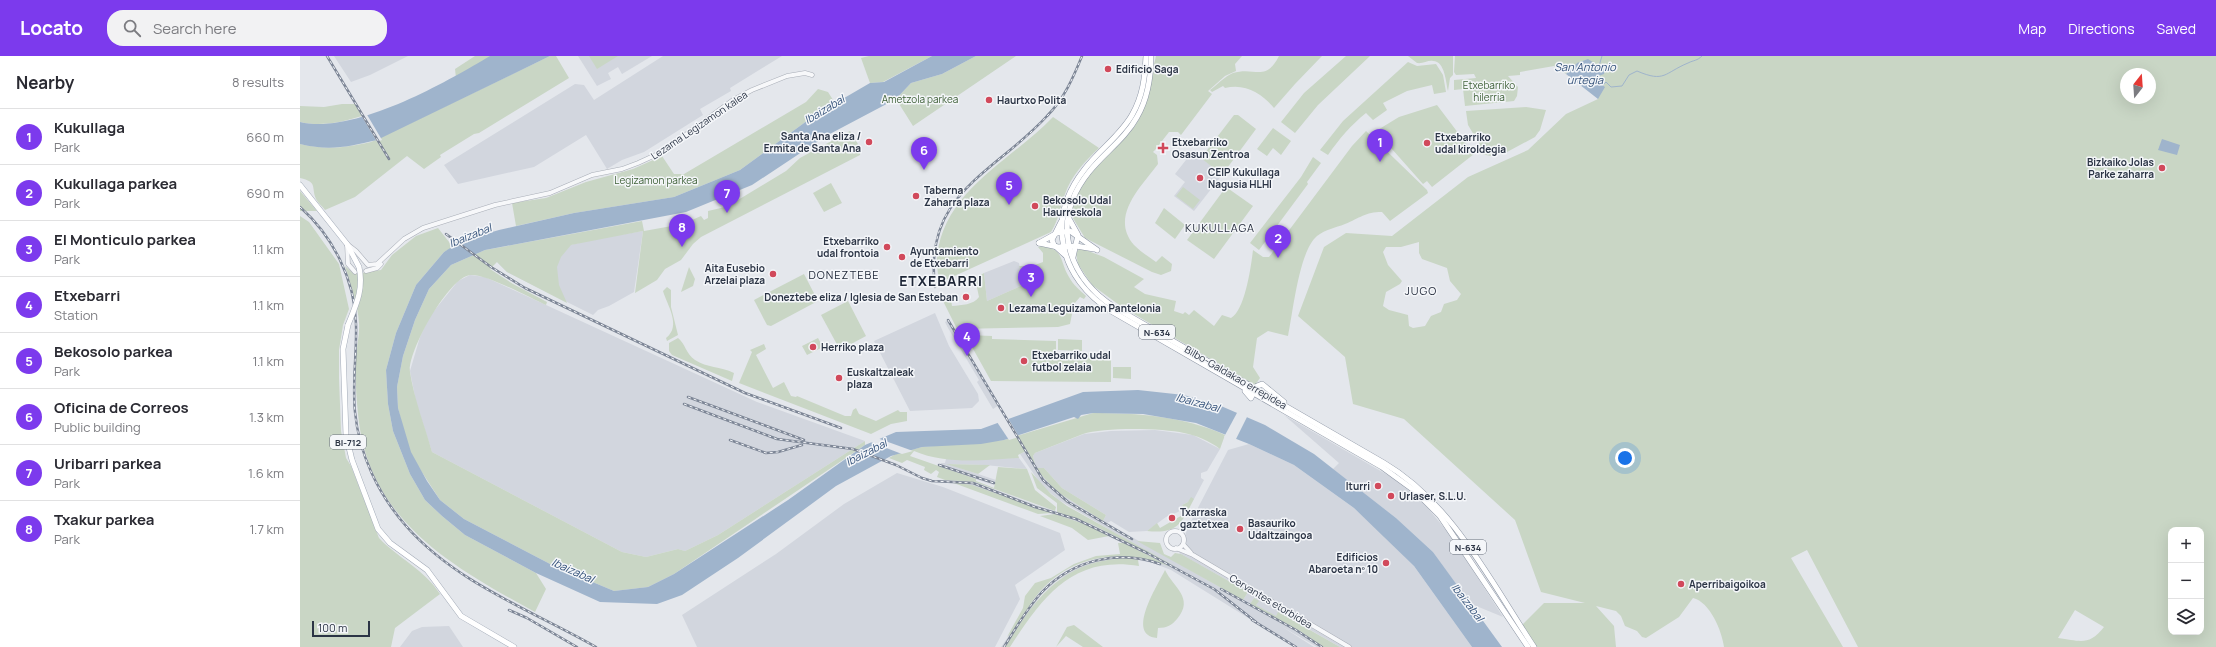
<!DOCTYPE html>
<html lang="en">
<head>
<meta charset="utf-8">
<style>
  :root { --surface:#fff; --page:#f2f2f3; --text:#2b2b33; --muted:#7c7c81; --line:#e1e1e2; --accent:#7c3aed }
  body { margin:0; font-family:Manrope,sans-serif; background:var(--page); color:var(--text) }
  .controls { position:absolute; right:12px; bottom:12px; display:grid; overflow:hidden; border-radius:8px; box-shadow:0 4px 16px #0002 }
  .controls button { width:36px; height:36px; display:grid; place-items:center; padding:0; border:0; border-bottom:1px solid var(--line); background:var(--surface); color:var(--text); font:20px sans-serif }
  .compass { position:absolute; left:1820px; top:12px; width:36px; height:36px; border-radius:50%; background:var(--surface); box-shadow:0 4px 16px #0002; rotate:17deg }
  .scale { position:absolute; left:12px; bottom:10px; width:58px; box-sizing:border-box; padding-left:4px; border:2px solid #2b3445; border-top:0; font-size:11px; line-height:14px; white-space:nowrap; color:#2b3445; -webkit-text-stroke:3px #f4f6f9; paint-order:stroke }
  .you { position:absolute; left:1325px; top:402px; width:14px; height:14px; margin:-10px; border:3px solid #fff; border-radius:50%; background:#1a73e8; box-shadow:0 0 0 6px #1a73e833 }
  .badge { display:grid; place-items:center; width:26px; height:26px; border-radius:50%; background:var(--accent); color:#fff; font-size:13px; font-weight:700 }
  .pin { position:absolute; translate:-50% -33px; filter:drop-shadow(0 1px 2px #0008) }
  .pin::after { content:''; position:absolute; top:21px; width:14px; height:12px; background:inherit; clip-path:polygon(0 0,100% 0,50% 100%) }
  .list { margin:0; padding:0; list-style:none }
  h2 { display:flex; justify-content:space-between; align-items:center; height:52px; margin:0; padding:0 16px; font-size:17px }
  h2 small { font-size:13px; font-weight:400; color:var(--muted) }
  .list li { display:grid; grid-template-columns:26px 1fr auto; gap:12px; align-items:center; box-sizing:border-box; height:56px; padding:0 16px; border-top:1px solid var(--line) }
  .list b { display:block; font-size:15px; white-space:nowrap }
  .list p { margin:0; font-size:13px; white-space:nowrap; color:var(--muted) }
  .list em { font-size:13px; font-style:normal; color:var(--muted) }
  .icon { flex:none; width:22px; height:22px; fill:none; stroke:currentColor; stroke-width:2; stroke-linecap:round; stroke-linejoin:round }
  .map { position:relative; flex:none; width:1916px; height:591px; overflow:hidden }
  header { display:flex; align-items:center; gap:24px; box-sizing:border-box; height:56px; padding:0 20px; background:var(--accent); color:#fff }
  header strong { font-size:19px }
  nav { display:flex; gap:22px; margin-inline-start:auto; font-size:14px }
  .search { width:280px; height:36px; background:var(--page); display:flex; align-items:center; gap:10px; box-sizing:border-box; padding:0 14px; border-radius:16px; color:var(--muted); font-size:15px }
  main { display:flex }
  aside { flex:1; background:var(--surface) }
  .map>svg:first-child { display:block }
  .built { fill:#d2d6de; fill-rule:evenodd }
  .green { fill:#c9d6c5; fill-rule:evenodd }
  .water { fill:#9fb4cc }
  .pier { fill:#e4e7ec }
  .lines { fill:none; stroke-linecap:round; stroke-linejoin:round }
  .stream { stroke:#9fb4cc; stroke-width:1 }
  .tertiary-casing { stroke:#a9aeb7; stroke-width:5 }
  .primary-casing { stroke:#a3abb8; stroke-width:6 }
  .trunk-casing { stroke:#8b94a3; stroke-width:6 }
  .tertiary { stroke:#f7f8fa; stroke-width:4 }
  .primary { stroke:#fff; stroke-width:5 }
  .trunk { stroke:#fff; stroke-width:5 }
  .rail-casing { stroke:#7d8696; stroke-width:2.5 }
  .rail { stroke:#f4f6f9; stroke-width:1; stroke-dasharray:3; stroke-linecap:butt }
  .primary-bridge-casing { stroke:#a3abb8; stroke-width:6; stroke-linecap:butt }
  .primary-bridge { stroke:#fff; stroke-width:5 }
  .poi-dot { fill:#d1495b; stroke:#f4f6f9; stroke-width:1.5 }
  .labels { text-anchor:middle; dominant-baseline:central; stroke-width:3; stroke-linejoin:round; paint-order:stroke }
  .shield { fill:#f4f6f9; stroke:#676e7b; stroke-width:1 }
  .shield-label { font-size:9px; font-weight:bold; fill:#2b3445 }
  .poi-label { font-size:10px; font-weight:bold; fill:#2b3445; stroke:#f4f6f9; text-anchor:start }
  .park-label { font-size:10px; fill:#3f6138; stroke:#f4f6f9 }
  .street-label { font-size:10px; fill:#2b3445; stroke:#f4f6f9 }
  .water-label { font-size:11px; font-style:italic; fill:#34527a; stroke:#f4f6f9 }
  .neighbourhood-label { font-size:11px; letter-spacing:1px; fill:#1d2536; stroke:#f4f6f9 }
  .district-label { font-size:14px; font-weight:bold; letter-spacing:1px; fill:#1d2536; stroke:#f4f6f9 }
</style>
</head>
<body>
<header>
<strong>Locato</strong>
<div class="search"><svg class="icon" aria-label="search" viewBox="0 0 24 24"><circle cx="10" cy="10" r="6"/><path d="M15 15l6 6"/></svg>Search here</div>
<nav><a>Map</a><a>Directions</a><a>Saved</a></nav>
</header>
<main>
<aside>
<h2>Nearby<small>8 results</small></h2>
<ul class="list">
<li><span class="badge">1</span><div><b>Kukullaga</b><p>Park</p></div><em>660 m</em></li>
<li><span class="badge">2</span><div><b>Kukullaga parkea</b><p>Park</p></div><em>690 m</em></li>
<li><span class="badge">3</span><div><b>El Monticulo parkea</b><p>Park</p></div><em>1.1 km</em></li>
<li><span class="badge">4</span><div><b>Etxebarri</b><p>Station</p></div><em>1.1 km</em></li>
<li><span class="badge">5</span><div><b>Bekosolo parkea</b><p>Park</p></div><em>1.1 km</em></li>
<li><span class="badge">6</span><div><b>Oficina de Correos</b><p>Public building</p></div><em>1.3 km</em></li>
<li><span class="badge">7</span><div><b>Uribarri parkea</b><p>Park</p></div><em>1.6 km</em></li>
<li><span class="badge">8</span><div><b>Txakur parkea</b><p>Park</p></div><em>1.7 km</em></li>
</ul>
</aside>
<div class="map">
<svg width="1916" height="591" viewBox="0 0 1916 591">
  <rect width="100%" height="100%" fill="#e4e7ec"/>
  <g class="built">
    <polygon points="34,0 108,0 70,19 51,26"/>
    <polygon points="278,0 352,0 322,18 318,11 308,17 311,23 297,30"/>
    <polygon points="363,0 482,0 430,32 431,35 400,53 403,59 344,96 322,104 307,113 286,79 234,111 158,128 144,109 275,28 284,29 294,44"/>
    <polygon points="893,95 922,119 894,155 874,140 885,126 875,118"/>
    <polygon points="343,175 334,236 309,250 298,254 293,259 207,216 197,206 296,183"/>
    <polygon points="714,205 719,207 720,213 731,214 741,221 687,245 684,217"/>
    <polygon points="170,219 185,221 457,346 565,385 418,479 385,495 378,493 346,501 322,496 132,396 116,346 110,315 120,281 130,260 158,225"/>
    <polygon points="635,257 649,290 678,338 679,345 672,352 610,355 574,285"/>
    <polygon points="649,264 699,349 693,353 677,326 679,324 648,272 645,266"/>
    <polygon points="984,359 1091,421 1122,445 1150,479 1203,561 1169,547 1133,496 1096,462 1033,413 1039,407"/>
    <path d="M855,374L893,379L920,393L907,415L901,417V422L904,424L894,443L882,449L883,452L878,456L866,461L847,475L829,476L811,465L807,467L943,544L948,536L879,497L888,471L928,394L949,388L994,409L1054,452L1079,475L1114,510L1172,591H1040L979,556L976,560L972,559L956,549L954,542L950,548L1000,575L1023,591H1017L981,570L1014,591H995L871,514L853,507L828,502L814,503L759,523L741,539L705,591H701L738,538L752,525L776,510L798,502L826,500L847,502L866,509L787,469L730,451L697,438L645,424L675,426L736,449L777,462L854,500L759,444L742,430L720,398L726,395L736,411L733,400L735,397L784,378L811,375ZM736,412H744L762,432L806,459L803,465L756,435Z"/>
    <polygon points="719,402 727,413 685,409 648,408 696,424 694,429 638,411 641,407 645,407 646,403"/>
    <polygon points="597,417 643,431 760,477 765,494 715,529 720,543 695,591 397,591 382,559 476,498 544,448"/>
    <polygon points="149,570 163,591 100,591 112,575 122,571"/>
  </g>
  <g class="green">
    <polygon points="175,0 191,0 156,22 155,13"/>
    <path d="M250,0H256L269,22L179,77L174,78L140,99L141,101L124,113L107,100L55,141L25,154C23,151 18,147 16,143C11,131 18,126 0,122V88C27,94 45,92 71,86Z"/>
    <polygon points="289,0 318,0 297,13"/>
    <polygon points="569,0 632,0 583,26 570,27 561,2"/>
    <polygon points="676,0 716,0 613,70 596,43 611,27 642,18"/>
    <path d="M856,0H942L935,8L936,15L925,20L908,35L912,38L881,79L878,76H869L855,94L853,96L857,99L858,108C842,130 809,160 834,189C841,196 849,201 856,206L862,200L872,208L871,215L861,219L852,216L785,182L771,159C776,118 818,98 838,65C850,44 850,22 856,0Z"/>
    <path d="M979,0H1022L995,28L974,52C962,38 946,27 925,32L923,30L912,36L910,34C917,29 925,20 933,17C955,10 965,27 979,0Z"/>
    <polygon points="1046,0 1070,0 1018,49 995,77 981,66 1004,37"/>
    <path d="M1108,0H1153V19L1150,22L1148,35C1146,27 1145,5 1133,5C1128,4 1123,8 1117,7Z"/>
    <path d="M1155,0H1916V591H1558L1507,494L1491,502L1543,591H1424C1422,575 1410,546 1393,542L1379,561L1346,582L1342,581L1337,575L1325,570L1321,560L1316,555L1296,550L1314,570L1316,591H1236L1221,570L1244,547H1285L1241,536L1215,464L1104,363L1053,348L1045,301L998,260L1024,191L1046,177L1092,180L1168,121L1228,94L1266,58L1298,43C1298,18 1296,21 1277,7L1266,18L1254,10L1220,16V19L1208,20L1218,31L1217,40L1214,45L1165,50L1163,33L1154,34V24L1176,22L1174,18L1156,19L1154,16ZM1826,18H1850V42H1826ZM1119,186V197L1122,203L1147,212L1150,225L1161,238L1157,244L1144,248L1141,256L1131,260L1125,270L1113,272L1109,270L1108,259L1089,254L1083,250L1086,236L1100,228L1102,225L1088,209L1083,196L1086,191H1101ZM1871,474H1901V576H1871ZM1775,554L1804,571C1789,590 1781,585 1758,582Z"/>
    <path d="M1108,6L1117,10L1136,8L1143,19L1146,36L1134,38L1132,29L1107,35L1083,47L1087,54L1073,64L1066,57C1051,69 1039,83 1028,99L1020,94L1043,65Z"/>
    <polygon points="518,33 528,36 535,47 515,59 440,114 374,141 274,157 216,170 212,147 246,142 286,126 333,113 362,100 374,118 384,118 506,46"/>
    <path d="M42,48H55L62,60C42,66 21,71 0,66V50L24,51Z"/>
    <polygon points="1137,49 1174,98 1132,131 1127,125 1123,128 1076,75 1099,61"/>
    <polygon points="1226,51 1246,54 1240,74 1235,81 1207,96 1191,100 1181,98 1180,89 1168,69 1166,55"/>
    <polygon points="934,59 938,59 956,73 922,119 901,102"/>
    <path d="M753,61L799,92C785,105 771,120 765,138C760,151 759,163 751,176L639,227C638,219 637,211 637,203C642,135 711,105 753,61Z"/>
    <polygon points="973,72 991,85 981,99 973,92 967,100 957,93"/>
    <path d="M550,75L561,93L560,99L401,181L393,188L381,204L365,213L357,224L335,237L343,175L271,189L261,201L257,211L259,229L267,247L207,216L197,206L190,213L213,228L247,246L246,249C230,242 185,217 170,219C149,221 107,296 110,316C114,343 125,370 132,396L322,496L346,501L378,493L385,495L418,479L565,385V389L374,518L348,531L314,535L252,509L164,463L140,444L109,396L98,352L97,331L103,300L115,264L129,233L151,209L185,194L342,165L344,175L383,168L401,160L404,164L408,162V155L425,151L433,147L486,115L500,102Z"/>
    <path d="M1066,75L1127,134L1128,137L1090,165L1082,156C1065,156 1060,162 1045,168C1035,172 1026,173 1017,180C999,195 993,256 988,280L968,275L957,282L953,311L960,322L955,329L822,251L792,229L778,208L776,197L780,192L804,201L844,223L834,231L845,238L876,245L874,255L883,258L885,256L889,259L894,254L914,270L922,259L931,262C945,254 951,211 953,194L963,201H969L1052,90Z"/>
    <polygon points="1013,101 1021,107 1007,126 1008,128 959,194 950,187 1001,121"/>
    <polygon points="531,127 542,147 524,156 513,137"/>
    <polygon points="883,131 900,144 893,153 876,140"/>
    <polygon points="926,131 953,150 914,203 887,184"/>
    <polygon points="0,135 17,155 0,155"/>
    <polygon points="864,152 885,169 875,183 855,167"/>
    <path d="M0,160L9,166L39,208L49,253L43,269L39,294V322L41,375L46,402L51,410L79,482C98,502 125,514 140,538L95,572L91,591H0Z"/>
    <path d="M138,172L153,191L144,196L116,229L96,277L86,314L88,348L93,375L110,418L125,444L142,460L165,479L236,517L246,533L235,556C151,510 68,464 58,358C56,338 55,319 56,300C57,289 60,277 59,267C58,248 50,228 45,210L54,218L81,214L92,199L116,180Z"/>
    <path d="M742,190C765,193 759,205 769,221C773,229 780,234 786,240L784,243L780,241L774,248L770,268L758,271L657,273L643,245L645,243H651L652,250C662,249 673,249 679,241L675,222L684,217L687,245L741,221L731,214L720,213L719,210H732L743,206V197L738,191Z"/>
    <polygon points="389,211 395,223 393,230 381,236"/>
    <polygon points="504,218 517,243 516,246 471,270 467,269 454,244"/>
    <path d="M367,231L371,234V251L378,279L367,285L366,282C382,270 367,249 363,235Z"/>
    <polygon points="548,245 566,280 540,294 521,259"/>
    <polygon points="667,279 692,280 692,283 756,285 756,297 811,298 811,326 691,325 667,282"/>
    <path d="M378,282C385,287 386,298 395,304C407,312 420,310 434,317L432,325L372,299L369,295V287Z"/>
    <polygon points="518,282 523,291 507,299 502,290"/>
    <polygon points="758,283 782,284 782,295 758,294"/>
    <polygon points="464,288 466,293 456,299 473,332 484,326 491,340 496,341 497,340 545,360 551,360 553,354 556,352 559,358 576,365 598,354 600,356 607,356 607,365 591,368 571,378 439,327 452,296 450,294"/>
    <polygon points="813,311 831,311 831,323 813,322"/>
    <path d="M793,357C838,357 883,360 925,379L920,393C910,385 895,379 884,377C863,372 803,371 783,378C767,384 751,391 735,397L733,400L736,412H744L762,432L806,459L803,465L756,435L737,414L726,395L718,399L719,402C685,404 647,409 614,395L610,400L676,423V425L694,432L698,411L727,413L735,434L756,451L755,455L675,426L645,424L637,421L639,416L636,414L631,418L624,414L625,411L607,404L602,407L589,402L596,398L622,391L704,384Z"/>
    <polygon points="646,408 690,409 678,418"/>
    <polygon points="731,416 751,438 767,450 878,512 791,468 757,456 757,447 737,432"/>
    <polygon points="651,426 672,429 752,457 738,458"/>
    <path d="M891,441L894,443C881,468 878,478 847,475L857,467L860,472L886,457L882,449L888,446Z"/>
    <polygon points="755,458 787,469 809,480 788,484 772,472 740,460"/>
    <polygon points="837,485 860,487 864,498 871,501 875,497 881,498 948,536 943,544"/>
    <path d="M818,487H824L871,511C824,492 771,497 737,539C728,550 717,574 707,581L723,552L725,540L735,527L751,522L774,508L796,500L820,498Z"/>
    <path d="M828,502L838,504L839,510C772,499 742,542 710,591H705C737,540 763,504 828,502Z"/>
    <path d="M865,514C873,531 895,542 877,563C872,569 867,572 858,572L857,582C825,579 858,529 865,514Z"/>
    <polygon points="954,542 959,545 956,549 976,560 978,556 1040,591 1023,591 1000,575 950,548"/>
    <polygon points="774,569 803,591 783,591 766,580 756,591 767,571"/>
  </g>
  <g class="water">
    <path d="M190,0H250L77,84C48,91 29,95 0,88V66C53,79 145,27 190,0Z"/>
    <polygon points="632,0 676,0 642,18 611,27 596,43 526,80 452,129 386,156 185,194 151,209 129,233 115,264 103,300 97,331 98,352 111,396 127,425 140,444 164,463 252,509 314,535 348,531 374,518 488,444 565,389 596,376 681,373 783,336 838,334 884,339 921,350 965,369 1014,398 1096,462 1133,496 1202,591 1172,591 1114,510 1054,452 994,409 949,388 896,367 843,358 793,357 781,359 778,363 774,361 704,384 681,388 622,391 591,400 536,430 438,502 382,539 357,548 300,546 236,517 165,479 142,460 125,444 110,418 93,375 88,348 86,314 96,277 116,229 144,196 161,185 199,174 274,157 374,141 440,114 515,59 570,27 584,26"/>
    <polygon points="1288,3 1305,14 1304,18 1296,21 1298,26 1305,31 1298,43 1266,18 1277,7"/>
    <polygon points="1862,83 1880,89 1877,99 1858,94"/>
  </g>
  <g class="pier">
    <polygon points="66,57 82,84 77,86 61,59"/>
    <polygon points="938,355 948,359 935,385 924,381"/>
    <polygon points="708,362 719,381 709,384 697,366"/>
    <polygon points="577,382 613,395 602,398 568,385"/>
  </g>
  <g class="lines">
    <g class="stream">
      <polyline points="1299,10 1302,0"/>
      <path d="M1303,29L1306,26L1311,31L1322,30L1329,19L1337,15C1365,27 1364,17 1388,7C1394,4 1397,5 1402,0"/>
    </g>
    <g class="tertiary-casing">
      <g id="tertiary">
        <polyline points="47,188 56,195 68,209 77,208 104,183 123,172 195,149 250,137 292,119 322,113 338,107 362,96 433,44 452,34 487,20 505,17 512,19"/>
        <polyline points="47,188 48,208 55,216"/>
        <polyline points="66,215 77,212 81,208"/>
        <circle cx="875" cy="484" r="9"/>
        <polyline points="883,488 891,497"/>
        <polyline points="876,492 893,499 1049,591"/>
      </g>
    </g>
    <g class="primary-casing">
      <g id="primary">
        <polyline points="0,129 47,188 59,211"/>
        <polyline points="48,269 43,293 46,379 52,404 78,473 90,487 127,514 161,560 214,591"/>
      </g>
    </g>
    <g class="trunk-casing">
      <g id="trunk">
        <path d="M846,0C845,21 843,40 832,59C820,80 799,94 784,114C745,164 760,222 811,255L1082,411L1115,435L1140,460L1228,591"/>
        <path d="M851,0C851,22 848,42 837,61C825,83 804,97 789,116C751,163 765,219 814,251L1084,407C1152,447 1191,526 1234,591"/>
        <polyline points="768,161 778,179 773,201"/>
        <polyline points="761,166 752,184 754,189 765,199"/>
        <polyline points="739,187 757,177 770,175 797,194"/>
        <polyline points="739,187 758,191 776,190 794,193"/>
        <polyline points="945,335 951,342 957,330 962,328 984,346"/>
      </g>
    </g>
    <use href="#tertiary" class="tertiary"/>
    <use href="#primary" class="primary"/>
    <use href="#trunk" class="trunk"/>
    <g class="rail-casing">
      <g id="rail">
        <polyline points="27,0 89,103"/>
        <path d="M0,151C33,180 55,224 56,268C57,297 52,326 55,356C59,398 78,438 106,470C156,527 231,554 296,591"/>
        <polyline points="146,178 191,211 225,232 445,337 541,372"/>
        <path d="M635,231C623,137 695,117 747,60C764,43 773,22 782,0"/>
        <polyline points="648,264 743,424 768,446 832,483"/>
        <polyline points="388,341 504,384"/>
        <polyline points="384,348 477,383 553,393 596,409 622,422 632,425 673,427 735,451 776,463 847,497 914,533 956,566"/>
        <polyline points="430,384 466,397 478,396 502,389"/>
        <polyline points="639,409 694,427"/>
        <polyline points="921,533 996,574 1022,591"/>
        <polyline points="209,554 227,562 277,591"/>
        <polyline points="952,564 996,591"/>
        <path d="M704,591C716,572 727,552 742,536C772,504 819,493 860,508"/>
      </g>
    </g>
    <use href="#rail" class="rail"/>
    <g class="primary-bridge-casing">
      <path id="primary-bridge" d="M48,269C56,249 64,233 59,211"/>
    </g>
    <use href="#primary-bridge" class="primary-bridge"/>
  </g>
  <g class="poi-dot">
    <circle cx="808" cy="13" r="4"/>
    <circle cx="689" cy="44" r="4"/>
    <circle cx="569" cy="86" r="4"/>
    <circle cx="1127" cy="87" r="4"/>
    <path d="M861 86h4v4h4v4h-4v4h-4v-4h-4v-4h4z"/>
    <circle cx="1862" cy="112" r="4"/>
    <circle cx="900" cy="122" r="4"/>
    <circle cx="616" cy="140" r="4"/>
    <circle cx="735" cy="150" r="4"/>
    <circle cx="587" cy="191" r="4"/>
    <circle cx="602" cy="201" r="4"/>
    <circle cx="473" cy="218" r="4"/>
    <circle cx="666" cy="241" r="4"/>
    <circle cx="701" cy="252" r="4"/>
    <circle cx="513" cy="291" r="4"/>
    <circle cx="724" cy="305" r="4"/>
    <circle cx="539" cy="322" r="4"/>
    <circle cx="1078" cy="430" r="4"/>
    <circle cx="1091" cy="440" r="4"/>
    <circle cx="872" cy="462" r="4"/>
    <circle cx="940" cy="473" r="4"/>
    <circle cx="1086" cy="507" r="4"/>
    <circle cx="1381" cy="528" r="4"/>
  </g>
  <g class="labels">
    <g class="shield">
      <rect x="839" y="269" width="36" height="14" rx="3"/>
      <rect x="30" y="379" width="36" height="14" rx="3"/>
      <rect x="1150" y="484" width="36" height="14" rx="3"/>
    </g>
    <g class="shield-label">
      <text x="857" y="276">N-634</text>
      <text x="48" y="386">BI-712</text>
      <text x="1168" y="491">N-634</text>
    </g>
    <g class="poi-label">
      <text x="816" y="13">Edificio Saga</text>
      <text x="697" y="44">Haurtxo Polita</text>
      <text x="561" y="80" text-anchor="end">Santa Ana eliza /<tspan x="561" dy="12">Ermita de Santa Ana</tspan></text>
      <text x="1135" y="81">Etxebarriko<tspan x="1135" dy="12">udal kiroldegia</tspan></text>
      <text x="872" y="86">Etxebarriko<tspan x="872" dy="12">Osasun Zentroa</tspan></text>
      <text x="1854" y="106" text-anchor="end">Bizkaiko Jolas<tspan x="1854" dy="12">Parke zaharra</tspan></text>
      <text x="908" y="116">CEIP Kukullaga<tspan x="908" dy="12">Nagusia HLHI</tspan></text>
      <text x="624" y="134">Taberna<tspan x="624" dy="12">Zaharra plaza</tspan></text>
      <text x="743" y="144">Bekosolo Udal<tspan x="743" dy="12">Haurreskola</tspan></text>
      <text x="579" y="185" text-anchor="end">Etxebarriko<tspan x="579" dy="12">udal frontoia</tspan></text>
      <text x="610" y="195">Ayuntamiento<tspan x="610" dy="12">de Etxebarri</tspan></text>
      <text x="465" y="212" text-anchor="end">Aita Eusebio<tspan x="465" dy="12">Arzelai plaza</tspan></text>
      <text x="658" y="241" text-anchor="end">Doneztebe eliza / Iglesia de San Esteban</text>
      <text x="709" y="252">Lezama Leguizamon Pantelonia</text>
      <text x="521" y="291">Herriko plaza</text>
      <text x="732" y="299">Etxebarriko udal<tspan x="732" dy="12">futbol zelaia</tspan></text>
      <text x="547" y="316">Euskaltzaleak<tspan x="547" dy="12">plaza</tspan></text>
      <text x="1070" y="430" text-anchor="end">Iturri</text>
      <text x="1099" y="440">Urlaser, S.L.U.</text>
      <text x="880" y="456">Txarraska<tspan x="880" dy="12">gaztetxea</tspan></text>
      <text x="948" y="467">Basauriko<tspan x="948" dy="12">Udaltzaingoa</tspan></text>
      <text x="1078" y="501" text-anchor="end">Edificios<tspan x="1078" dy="12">Abaroeta nº 10</tspan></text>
      <text x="1389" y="528">Aperribaigoikoa</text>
    </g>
    <g class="park-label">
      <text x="1189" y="29">Etxebarriko<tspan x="1189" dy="12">hilerria</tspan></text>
      <text x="620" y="43">Ametzola parkea</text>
      <text x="356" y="124">Legizamon parkea</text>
    </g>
    <g class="street-label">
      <text transform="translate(399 69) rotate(-34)">Lezama Legizamon kalea</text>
      <text transform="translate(936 321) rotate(30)">Bilbo-Galdakao errepidea</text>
      <text transform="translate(971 545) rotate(31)">Cervantes etorbidea</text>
    </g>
    <g class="water-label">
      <text x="1285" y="10">San Antonio<tspan x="1285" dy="13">urtegia</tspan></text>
      <text transform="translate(524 53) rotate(-31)">Ibaizabal</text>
      <text transform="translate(170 179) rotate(-22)">Ibaizabal</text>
      <text transform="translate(898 346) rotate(15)">Ibaizabal</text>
      <text transform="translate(566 396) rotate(-27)">Ibaizabal</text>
      <text transform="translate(273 514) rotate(24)">Ibaizabal</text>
      <text transform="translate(1168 546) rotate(52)">Ibaizabal</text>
    </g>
    <g class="neighbourhood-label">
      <text x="920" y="171">KUKULLAGA</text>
      <text x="544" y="218">DONEZTEBE</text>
      <text x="1121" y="234">JUGO</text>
    </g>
    <g class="district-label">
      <text x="641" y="224">ETXEBARRI</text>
    </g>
  </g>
</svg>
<div class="controls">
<button>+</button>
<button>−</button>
<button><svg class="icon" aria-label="layers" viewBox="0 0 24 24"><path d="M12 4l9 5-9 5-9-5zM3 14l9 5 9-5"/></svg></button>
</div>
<svg class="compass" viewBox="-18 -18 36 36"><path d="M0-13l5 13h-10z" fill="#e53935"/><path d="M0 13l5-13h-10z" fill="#7c7c81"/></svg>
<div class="scale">100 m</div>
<div class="you"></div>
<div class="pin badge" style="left:1080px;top:106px">1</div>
<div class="pin badge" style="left:978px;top:202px">2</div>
<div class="pin badge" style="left:731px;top:241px">3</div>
<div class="pin badge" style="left:667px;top:300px">4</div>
<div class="pin badge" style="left:709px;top:149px">5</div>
<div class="pin badge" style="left:624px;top:114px">6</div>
<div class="pin badge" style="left:427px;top:157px">7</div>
<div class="pin badge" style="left:382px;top:191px">8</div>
</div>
</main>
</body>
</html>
